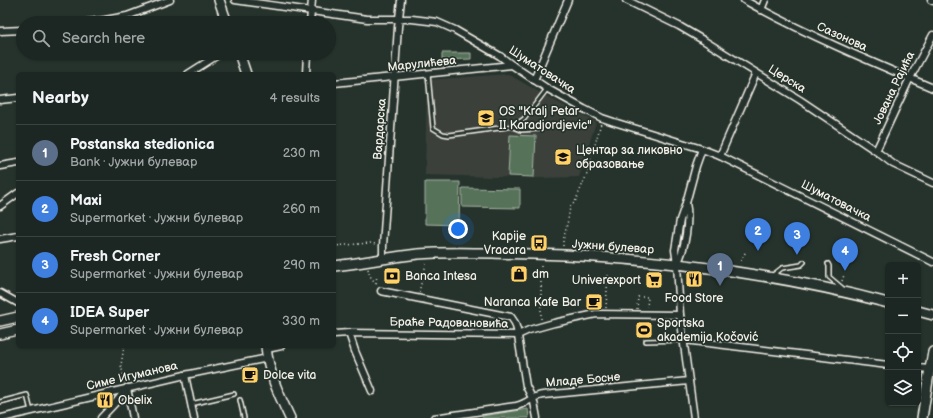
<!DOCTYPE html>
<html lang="en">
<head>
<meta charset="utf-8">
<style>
  :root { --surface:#1c2622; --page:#29322f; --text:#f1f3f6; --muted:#a0a5a5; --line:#3a4340; --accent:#db2777 }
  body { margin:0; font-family:"Balsamiq Sans",sans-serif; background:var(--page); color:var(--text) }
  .controls { position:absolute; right:12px; bottom:12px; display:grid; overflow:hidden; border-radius:6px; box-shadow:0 1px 3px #0004 }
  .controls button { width:36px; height:36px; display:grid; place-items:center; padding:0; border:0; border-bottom:1px solid var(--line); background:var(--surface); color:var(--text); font:20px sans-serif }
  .you { position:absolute; left:458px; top:229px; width:14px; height:14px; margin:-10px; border:3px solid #fff; border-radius:50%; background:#1a73e8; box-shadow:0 0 0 6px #1a73e833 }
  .badge { display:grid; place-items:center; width:26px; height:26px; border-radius:50%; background:var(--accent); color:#fff; font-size:13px; font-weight:700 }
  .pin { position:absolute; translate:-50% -33px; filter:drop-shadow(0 1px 2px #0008) }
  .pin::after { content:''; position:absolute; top:21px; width:14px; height:12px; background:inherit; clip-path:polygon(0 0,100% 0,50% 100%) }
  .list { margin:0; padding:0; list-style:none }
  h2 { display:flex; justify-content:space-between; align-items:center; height:52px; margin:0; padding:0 16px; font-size:17px }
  h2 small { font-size:13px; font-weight:400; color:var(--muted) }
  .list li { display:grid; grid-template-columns:26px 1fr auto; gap:12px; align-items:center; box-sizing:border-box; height:56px; padding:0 16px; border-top:1px solid var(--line) }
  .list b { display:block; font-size:15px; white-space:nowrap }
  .list p { margin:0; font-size:13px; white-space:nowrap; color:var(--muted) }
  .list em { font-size:13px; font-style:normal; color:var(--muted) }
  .icon { flex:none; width:22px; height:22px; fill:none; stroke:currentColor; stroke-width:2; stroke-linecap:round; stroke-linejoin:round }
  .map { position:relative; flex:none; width:933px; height:418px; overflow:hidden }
  .search { position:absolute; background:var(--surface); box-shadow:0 1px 3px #0004; left:16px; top:16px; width:320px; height:44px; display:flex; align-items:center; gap:10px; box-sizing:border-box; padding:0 14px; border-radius:22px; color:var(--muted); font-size:15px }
  .panel { position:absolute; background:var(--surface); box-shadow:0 1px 3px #0004; left:16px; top:72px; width:320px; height:276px; border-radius:6px }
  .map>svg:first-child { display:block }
  .built { fill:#3b413a }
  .green { fill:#57735a; stroke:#a6b2a1 }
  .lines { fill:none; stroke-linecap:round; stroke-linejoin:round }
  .service-casing { stroke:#f4f1e8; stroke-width:6 }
  .minor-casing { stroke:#f4f1e8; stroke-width:9 }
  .secondary-casing { stroke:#f4f1e8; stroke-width:12 }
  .path { stroke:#f4f1e8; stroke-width:1.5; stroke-dasharray:1 3; stroke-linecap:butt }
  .service { stroke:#26332d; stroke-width:3 }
  .minor { stroke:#26332d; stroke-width:6 }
  .secondary { stroke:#26332d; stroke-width:9 }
  .labels { text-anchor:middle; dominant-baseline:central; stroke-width:3.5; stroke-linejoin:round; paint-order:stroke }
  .street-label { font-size:12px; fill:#f4f1e8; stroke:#26332d }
  .poi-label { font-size:12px; fill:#f4f1e8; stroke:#26332d; text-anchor:start }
</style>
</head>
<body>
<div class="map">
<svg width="933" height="418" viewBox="0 0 933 418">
  <rect width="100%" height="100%" fill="#26332d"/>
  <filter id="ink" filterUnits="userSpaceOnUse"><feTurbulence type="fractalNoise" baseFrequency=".025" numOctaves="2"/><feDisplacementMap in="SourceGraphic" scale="8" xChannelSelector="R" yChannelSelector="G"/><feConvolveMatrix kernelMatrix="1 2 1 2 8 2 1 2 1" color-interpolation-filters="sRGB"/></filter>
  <g filter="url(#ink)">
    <polygon class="built" points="508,74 551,99 596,122 579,177 538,178 425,175 427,80"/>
    <g class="green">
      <polygon points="442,53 471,53 471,59 444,60 442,59"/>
      <polygon points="510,135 536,136 534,177 508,176"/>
      <polygon points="425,182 460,182 459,225 425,224"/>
      <polygon points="462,188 520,189 520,208 462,207"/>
      <polygon points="528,409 529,418 483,418 482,416"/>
    </g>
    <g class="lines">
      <g class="service-casing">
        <g id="service">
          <polyline points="428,74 433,128 443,134 449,135 514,126 524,119 547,89"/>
          <polyline points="514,127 521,130 539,129"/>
          <polyline points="828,264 829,266 829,277 842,288"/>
          <polyline points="773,275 782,268 801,265 804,262"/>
          <polyline points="646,341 684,340"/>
          <polyline points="240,400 244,418"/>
          <polyline points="0,402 27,395 31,411"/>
          <polyline points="191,404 234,394"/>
        </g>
      </g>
      <g class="minor-casing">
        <g id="minor">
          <polyline points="235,0 367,19 412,19 437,22 455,30 500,56 512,65 548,89 584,109 602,118 614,122 702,149 720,156 933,262"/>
          <polyline points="626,0 679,26 703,40 800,100 876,151 893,164 933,183"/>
          <path d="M744,0C805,34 869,61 933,88"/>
          <polyline points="931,0 933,1"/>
          <polyline points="761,10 765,0"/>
          <polyline points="81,23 105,20 127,16 170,0"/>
          <polyline points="310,23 312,0"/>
          <polyline points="0,31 23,30"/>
          <polyline points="188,74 221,53"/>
          <polyline points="306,74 307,53"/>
          <polyline points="534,80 568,0"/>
          <polyline points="334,83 512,65"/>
          <polyline points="0,100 18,98"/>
          <polyline points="876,151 909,80 933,35"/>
          <polyline points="720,156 756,73"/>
          <polyline points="0,166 18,163"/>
          <polyline points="0,206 18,193"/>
          <polyline points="0,239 18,236"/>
          <polyline points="383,259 383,246 398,27 401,0"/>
          <path d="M677,264C685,250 690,219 686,203"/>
          <polyline points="381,291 511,317 515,323 517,330 526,386 534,402 537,418"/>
          <polyline points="0,293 18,303"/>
          <polyline points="349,333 355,351 372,391"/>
          <polyline points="334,334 349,333 518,335 529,330 554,323 596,314 680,315"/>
          <polyline points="684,340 888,365"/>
          <polyline points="267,349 281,346"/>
          <polyline points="918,368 930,369"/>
          <polyline points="185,375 194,418"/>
          <polyline points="127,388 133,418"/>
          <polyline points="2,418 185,375 268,358"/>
          <polyline points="101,418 116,402 127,388"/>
          <path d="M434,418L516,406C526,404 533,396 543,395L689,381"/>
          <polyline points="694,418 680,315 677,264 675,250 680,220 686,203 696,166 702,149"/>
        </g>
      </g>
      <g class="secondary-casing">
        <g id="secondary">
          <polyline points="219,0 227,23"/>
          <polyline points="239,53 246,74"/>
          <path d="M334,266C362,263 390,257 418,254C443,252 468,253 493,253C523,254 552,254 581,256C685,262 787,276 888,303"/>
          <polyline points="918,311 933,315"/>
          <polyline points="0,321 18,317"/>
          <polyline points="0,334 18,330"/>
          <path d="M266,346C268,372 279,395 290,418"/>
          <polyline points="922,418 928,380 933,352"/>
        </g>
      </g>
      <g class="path">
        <polyline points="334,246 370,243 376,244"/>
        <polyline points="563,246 563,241 568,220 570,207 575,202 587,174 601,123"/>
        <polyline points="741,261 746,251"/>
        <polyline points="368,269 370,276 377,285"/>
        <polyline points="842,281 844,275"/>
        <polyline points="376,283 377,275"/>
        <polyline points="419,292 426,264"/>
        <polyline points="606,308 608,273"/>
        <polyline points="637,309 638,297 648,297 647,307"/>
        <polyline points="541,319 541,265"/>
        <polyline points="124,346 121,365 125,383"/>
      </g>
      <use href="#service" class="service"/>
      <use href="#minor" class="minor"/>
      <use href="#secondary" class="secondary"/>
    </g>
  </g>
  <defs>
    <g id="school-square" transform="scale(0.9)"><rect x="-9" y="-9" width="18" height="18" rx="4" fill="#ffd166" stroke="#26332d"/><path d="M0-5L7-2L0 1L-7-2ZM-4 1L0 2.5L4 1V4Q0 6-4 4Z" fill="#111"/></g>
    <g id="bus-square" transform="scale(0.9)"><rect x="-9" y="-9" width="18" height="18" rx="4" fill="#ffd166" stroke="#26332d"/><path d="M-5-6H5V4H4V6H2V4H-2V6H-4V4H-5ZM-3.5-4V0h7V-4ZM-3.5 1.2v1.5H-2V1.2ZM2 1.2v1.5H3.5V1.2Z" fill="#111"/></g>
    <g id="shop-square" transform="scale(0.9)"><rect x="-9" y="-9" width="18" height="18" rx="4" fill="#ffd166" stroke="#26332d"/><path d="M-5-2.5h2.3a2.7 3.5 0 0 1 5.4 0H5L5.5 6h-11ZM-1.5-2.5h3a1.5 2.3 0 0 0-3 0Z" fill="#111"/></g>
    <g id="bank-square" transform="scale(0.9)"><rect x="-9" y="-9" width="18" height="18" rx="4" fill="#ffd166" stroke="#26332d"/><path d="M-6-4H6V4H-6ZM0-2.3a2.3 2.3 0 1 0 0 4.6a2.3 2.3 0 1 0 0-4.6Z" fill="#111"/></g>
    <g id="restaurant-square" transform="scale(0.9)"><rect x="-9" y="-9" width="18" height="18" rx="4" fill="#ffd166" stroke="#26332d"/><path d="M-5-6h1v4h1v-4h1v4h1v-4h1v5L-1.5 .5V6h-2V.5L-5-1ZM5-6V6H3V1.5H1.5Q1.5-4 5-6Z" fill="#111"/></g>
    <g id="supermarket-square" transform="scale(0.9)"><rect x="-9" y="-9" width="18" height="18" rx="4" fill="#ffd166" stroke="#26332d"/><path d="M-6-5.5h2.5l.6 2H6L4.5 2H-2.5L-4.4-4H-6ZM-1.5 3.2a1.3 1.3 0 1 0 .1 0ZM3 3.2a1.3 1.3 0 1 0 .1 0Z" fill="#111"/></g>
    <g id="cafe-square" transform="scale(0.9)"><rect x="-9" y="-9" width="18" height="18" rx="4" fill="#ffd166" stroke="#26332d"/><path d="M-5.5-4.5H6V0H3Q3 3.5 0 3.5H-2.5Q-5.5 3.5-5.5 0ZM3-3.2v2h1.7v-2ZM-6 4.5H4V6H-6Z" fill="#111"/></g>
    <g id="stadium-square" transform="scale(0.9)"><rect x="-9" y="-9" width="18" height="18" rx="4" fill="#ffd166" stroke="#26332d"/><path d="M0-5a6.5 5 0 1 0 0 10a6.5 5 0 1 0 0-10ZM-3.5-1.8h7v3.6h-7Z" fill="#111"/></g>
  </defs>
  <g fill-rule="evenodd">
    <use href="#school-square" x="486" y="118"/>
    <use href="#school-square" x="563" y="157"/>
    <use href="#bus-square" x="539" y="243"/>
    <use href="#shop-square" x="519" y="274"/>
    <use href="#bank-square" x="392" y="276"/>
    <use href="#restaurant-square" x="694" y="279"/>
    <use href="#supermarket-square" x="654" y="280"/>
    <use href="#cafe-square" x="594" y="302"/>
    <use href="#stadium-square" x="644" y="330"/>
    <use href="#cafe-square" x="250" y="375"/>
    <use href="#restaurant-square" x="105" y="400"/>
  </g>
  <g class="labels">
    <g class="street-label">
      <text transform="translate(842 37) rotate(24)">Сазонова</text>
      <text transform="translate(422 64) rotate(-6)">Марулићева</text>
      <text transform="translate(542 70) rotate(33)">Шуматовачка</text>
      <text transform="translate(787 79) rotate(32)">Церска</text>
      <text transform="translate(894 88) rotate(-64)">Јована Рајића</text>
      <text transform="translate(380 129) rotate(-86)">Вардарска</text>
      <text transform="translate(836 201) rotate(27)">Шуматовачка</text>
      <text transform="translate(613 247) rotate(4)">Јужни булевар</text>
      <text transform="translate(449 323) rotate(1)">Браће Радовановића</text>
      <text transform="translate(132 376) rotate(-13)">Симе Игуманова</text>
      <text transform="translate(583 380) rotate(-5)">Младе Босне</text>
    </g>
    <g class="poi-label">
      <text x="499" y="111">OS "Kralj Petar<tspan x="499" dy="14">II Karadjordjevic"</tspan></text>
      <text x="576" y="150">Центар за ликовно<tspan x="576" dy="14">образовање</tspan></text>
      <text x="526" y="236" text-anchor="end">Kapije<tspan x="526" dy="14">Vracara</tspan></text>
      <text x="532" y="274">dm</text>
      <text x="405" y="276">Banca Intesa</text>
      <text x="641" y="280" text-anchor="end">Univerexport</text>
      <text x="694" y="298" text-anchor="middle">Food Store</text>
      <text x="581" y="302" text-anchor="end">Naranca Kafe Bar</text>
      <text x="657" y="323">Sportska<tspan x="657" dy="14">akademija Kočović</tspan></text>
      <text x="263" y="375">Dolce vita</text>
      <text x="118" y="400">Obelix</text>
    </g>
  </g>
</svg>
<div class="controls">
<button>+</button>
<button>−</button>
<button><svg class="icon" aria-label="locate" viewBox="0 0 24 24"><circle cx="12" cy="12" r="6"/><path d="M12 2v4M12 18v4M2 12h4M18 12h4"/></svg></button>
<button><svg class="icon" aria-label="layers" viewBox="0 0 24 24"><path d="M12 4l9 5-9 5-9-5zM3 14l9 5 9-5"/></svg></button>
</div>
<div class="you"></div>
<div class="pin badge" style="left:720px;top:286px;background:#5c6f8a">1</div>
<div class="pin badge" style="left:758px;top:251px;background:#3f7fe0">2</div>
<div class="pin badge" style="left:797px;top:255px;background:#3f7fe0">3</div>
<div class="pin badge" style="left:845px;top:271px;background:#3f7fe0">4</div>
<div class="search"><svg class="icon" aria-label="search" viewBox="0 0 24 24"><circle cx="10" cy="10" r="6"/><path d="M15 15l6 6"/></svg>Search here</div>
<section class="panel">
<h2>Nearby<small>4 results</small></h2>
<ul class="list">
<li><span class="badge" style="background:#5c6f8a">1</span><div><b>Postanska stedionica</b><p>Bank · Јужни булевар</p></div><em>230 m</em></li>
<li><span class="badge" style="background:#3f7fe0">2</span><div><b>Maxi</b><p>Supermarket · Јужни булевар</p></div><em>260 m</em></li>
<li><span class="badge" style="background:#3f7fe0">3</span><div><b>Fresh Corner</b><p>Supermarket · Јужни булевар</p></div><em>290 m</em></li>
<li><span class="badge" style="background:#3f7fe0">4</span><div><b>IDEA Super</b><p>Supermarket · Јужни булевар</p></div><em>330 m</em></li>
</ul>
</section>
</div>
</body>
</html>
